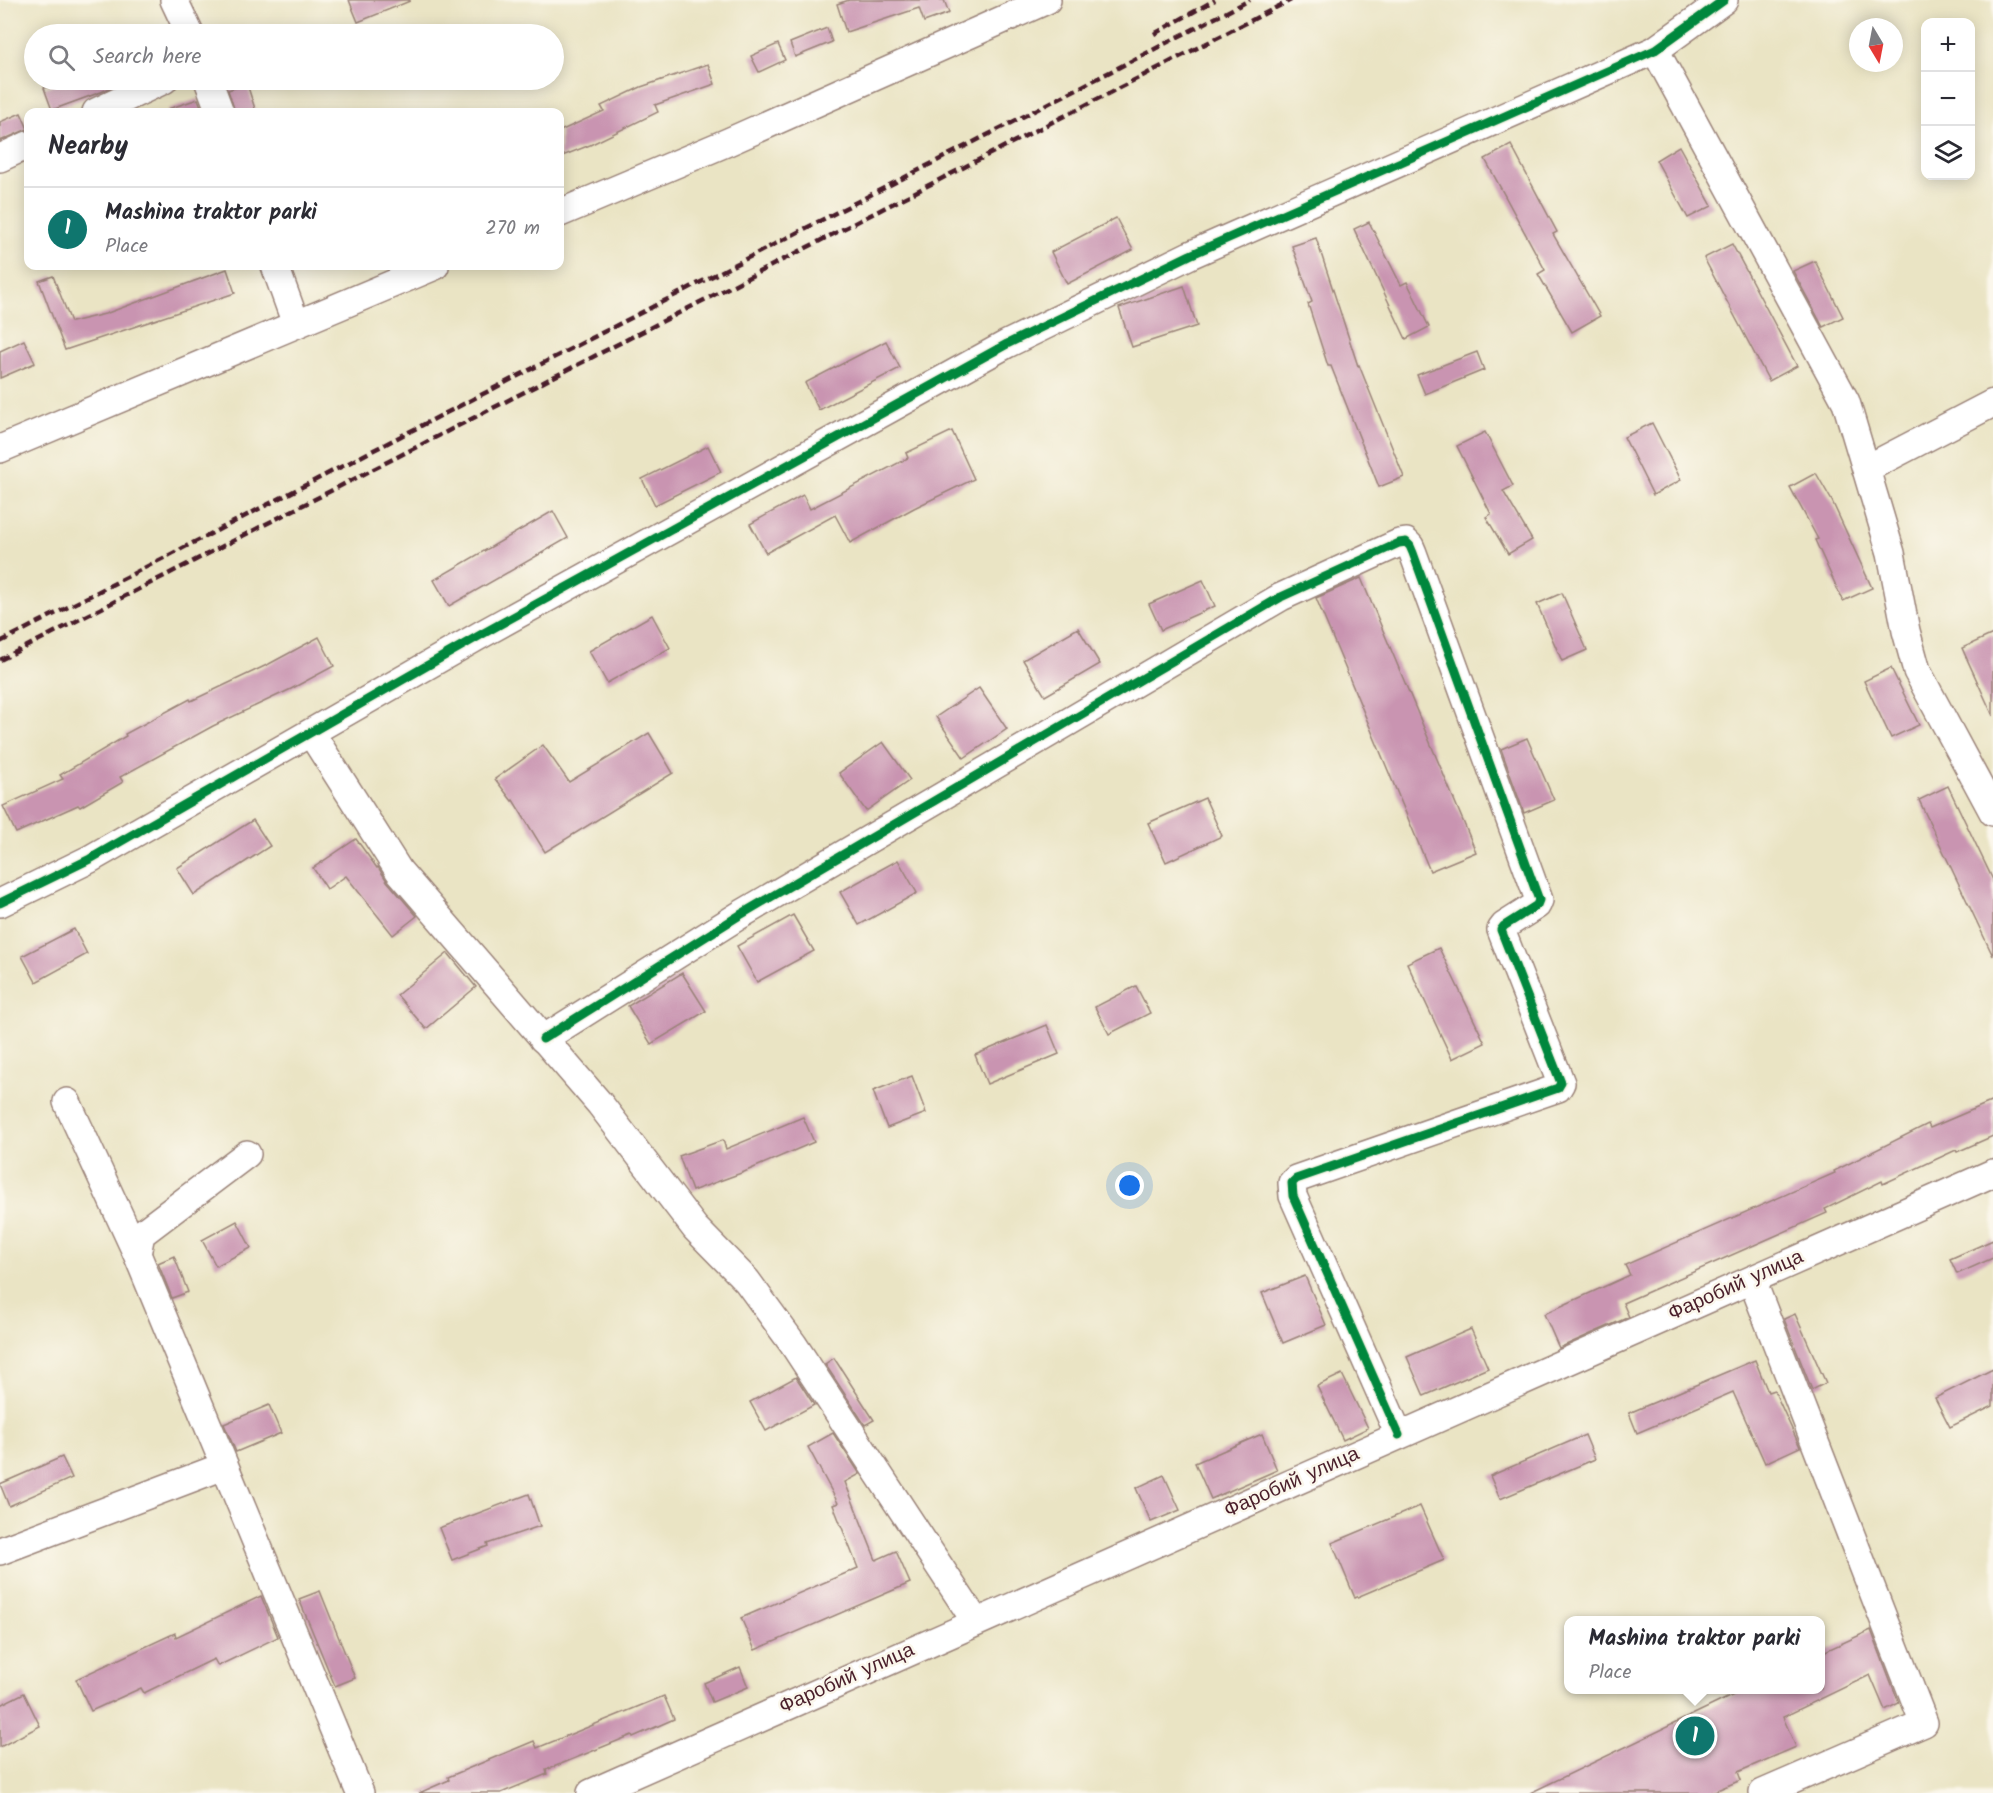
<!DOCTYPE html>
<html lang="en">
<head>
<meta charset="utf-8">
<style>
  :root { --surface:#fff; --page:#f7f7f7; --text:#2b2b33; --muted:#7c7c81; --line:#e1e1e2; --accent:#0f766e }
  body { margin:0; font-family:Kalam,sans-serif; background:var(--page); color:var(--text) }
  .controls { position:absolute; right:18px; top:18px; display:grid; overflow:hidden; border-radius:12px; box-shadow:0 3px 15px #0003 }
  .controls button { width:54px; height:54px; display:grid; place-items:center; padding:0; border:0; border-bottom:2px solid var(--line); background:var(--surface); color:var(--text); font:30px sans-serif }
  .compass { position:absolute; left:1849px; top:18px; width:54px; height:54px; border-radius:50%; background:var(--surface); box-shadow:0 3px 15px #0003; rotate:170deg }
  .you { position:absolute; left:1130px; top:1186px; width:21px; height:21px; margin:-15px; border:4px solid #fff; border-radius:50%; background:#1a73e8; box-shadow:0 0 0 9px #1a73e833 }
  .badge { display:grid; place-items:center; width:39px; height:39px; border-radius:50%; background:var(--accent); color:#fff; font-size:20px; font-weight:700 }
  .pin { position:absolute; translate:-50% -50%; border:3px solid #fff; box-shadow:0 2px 6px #0006 }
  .popup { position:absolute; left:1564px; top:1616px; width:261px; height:78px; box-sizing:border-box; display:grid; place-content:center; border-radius:12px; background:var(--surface); filter:drop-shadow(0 2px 4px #0005); font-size:20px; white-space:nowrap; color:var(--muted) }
  .popup b { font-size:22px; color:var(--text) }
  .popup::after { content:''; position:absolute; left:50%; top:100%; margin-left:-12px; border:12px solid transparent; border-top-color:var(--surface) }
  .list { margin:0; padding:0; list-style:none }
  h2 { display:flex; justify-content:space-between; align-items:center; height:78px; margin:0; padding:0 24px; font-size:26px }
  h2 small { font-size:20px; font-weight:400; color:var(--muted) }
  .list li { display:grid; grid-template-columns:39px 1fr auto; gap:18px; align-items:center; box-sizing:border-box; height:84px; padding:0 24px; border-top:2px solid var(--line) }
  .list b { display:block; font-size:22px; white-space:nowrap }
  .list p { margin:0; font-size:20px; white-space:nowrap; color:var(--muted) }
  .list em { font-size:20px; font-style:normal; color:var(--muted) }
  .icon { flex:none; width:33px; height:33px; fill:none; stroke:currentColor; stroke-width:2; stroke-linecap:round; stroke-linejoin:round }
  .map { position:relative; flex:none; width:1993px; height:1793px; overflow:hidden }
  .search { position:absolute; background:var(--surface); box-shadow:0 3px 15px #0003; left:24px; top:24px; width:540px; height:66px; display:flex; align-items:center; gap:15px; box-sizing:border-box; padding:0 21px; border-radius:33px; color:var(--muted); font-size:22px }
  .panel { position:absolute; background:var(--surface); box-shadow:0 3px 15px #0003; left:24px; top:108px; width:540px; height:162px; border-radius:12px }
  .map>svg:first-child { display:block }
  .building { fill:#c994b1 }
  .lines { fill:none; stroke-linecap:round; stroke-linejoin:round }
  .minor-casing { stroke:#9a8278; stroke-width:30 }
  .minor { stroke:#fff; stroke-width:27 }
  .rail { stroke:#4a1f2b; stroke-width:4.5; stroke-dasharray:9 4.5; stroke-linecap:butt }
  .cycleway-casing { stroke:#fbf7ec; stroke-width:13 }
  .cycleway { stroke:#00873e; stroke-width:9 }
  .labels { text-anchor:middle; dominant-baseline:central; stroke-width:5; stroke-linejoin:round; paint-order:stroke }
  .street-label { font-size:20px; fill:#4a1f2b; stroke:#fbf7ec }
</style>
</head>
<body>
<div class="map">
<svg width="1993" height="1793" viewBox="0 0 1993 1793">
  <rect width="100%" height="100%" fill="#fbf7ec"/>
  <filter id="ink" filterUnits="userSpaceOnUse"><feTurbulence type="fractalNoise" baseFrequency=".0167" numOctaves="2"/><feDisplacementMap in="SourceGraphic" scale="12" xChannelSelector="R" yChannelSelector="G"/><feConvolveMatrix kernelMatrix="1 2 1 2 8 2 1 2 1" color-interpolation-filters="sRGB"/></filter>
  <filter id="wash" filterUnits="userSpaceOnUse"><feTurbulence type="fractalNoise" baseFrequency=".008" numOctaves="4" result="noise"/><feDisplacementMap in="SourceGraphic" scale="24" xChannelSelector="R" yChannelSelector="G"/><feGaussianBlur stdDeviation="1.35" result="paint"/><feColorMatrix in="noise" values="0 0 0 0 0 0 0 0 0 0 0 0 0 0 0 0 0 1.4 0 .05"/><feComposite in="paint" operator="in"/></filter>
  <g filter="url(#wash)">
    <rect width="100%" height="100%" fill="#eae4c4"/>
    <g id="blocks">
      <g class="building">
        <polygon points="349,0 410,0 410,1 358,22"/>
        <polygon points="849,0 944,0 949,13 924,22 919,8 846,32 837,4"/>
        <polygon points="827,28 832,42 795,57 790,43"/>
        <polygon points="778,44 785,60 759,72 751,56"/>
        <polygon points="708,64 715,84 655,105 658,112 590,145 560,157 560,131 604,111 601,106 641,87"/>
        <polygon points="69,80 128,80 101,92 52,110 44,88"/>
        <polygon points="247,84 256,112 235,112 228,90"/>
        <polygon points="198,99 203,112 169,112 168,109"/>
        <polygon points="21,113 28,129 0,141 0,122"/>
        <polygon points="1511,145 1557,232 1553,234 1600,316 1572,332 1538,274 1545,270 1485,159"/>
        <polygon points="1679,146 1712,206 1688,218 1656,160"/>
        <polygon points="1116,218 1133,250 1067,284 1051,252"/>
        <polygon points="1369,222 1401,285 1407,282 1429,327 1406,339 1354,229"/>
        <polygon points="1316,238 1358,366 1359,365 1404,477 1379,487 1331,366 1328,366 1308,304 1312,302 1292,246"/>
        <polygon points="1732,244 1797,366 1769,381 1704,258"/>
        <polygon points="1815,261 1843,317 1823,327 1793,271"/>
        <polygon points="227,269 235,293 65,350 39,281 53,276 71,322 105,314"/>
        <polygon points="1184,286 1197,326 1132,347 1119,308"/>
        <polygon points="24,340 35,363 0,378 0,351"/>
        <polygon points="886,341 900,368 819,410 805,383"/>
        <polygon points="1477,352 1484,370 1425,394 1417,375"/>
        <polygon points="1652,423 1681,480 1653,495 1624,437"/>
        <polygon points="952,431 974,479 914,508 850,543 835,515 766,553 750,524 803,495 810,509 908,458 906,453"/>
        <polygon points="1485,432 1513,486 1503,491 1532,540 1508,554 1486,517 1491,514 1457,446"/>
        <polygon points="708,446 721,472 655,505 642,479"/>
        <polygon points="1816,473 1832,501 1872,588 1843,601 1815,540 1818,539 1790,487"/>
        <polygon points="553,511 568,538 449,606 434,580"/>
        <polygon points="1361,578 1476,852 1430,871 1316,598"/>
        <polygon points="1203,580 1215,606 1161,630 1149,604"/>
        <polygon points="1562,593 1587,650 1562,661 1537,604"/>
        <polygon points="652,615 670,648 607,683 589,651"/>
        <polygon points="1078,628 1100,664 1045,696 1023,660"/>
        <polygon points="1993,634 1993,716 1962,648"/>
        <polygon points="319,637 334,666 291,689 213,726 120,777 123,782 80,807 78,805 16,833 3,806 63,779 60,775 126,736 125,734 190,699 191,701 269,664"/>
        <polygon points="1891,668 1919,725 1891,738 1864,681"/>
        <polygon points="979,688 1007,729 964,758 936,717"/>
        <polygon points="649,733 673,773 545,852 513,800 512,801 495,779 543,745 569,782"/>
        <polygon points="1527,738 1554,800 1524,813 1501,749"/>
        <polygon points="883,742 910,780 866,811 839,773"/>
        <polygon points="1948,786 1993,880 1993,956 1919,800"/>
        <polygon points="1205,798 1222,836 1166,862 1148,823"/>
        <polygon points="253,820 270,846 194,895 177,868"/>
        <polygon points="356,839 377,868 378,867 387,881 417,916 393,935 346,876 327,889 313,868"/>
        <polygon points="898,860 917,893 859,925 840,892"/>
        <polygon points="793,915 814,951 757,982 737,946"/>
        <polygon points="74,929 87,954 36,982 22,956"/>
        <polygon points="1439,948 1485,1043 1452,1059 1407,963"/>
        <polygon points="448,953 476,987 426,1029 397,995"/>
        <polygon points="682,973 706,1011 651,1044 628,1006"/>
        <polygon points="1136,986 1150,1013 1109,1034 1095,1007"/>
        <polygon points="1047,1025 1059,1054 987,1084 975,1055"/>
        <polygon points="912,1076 926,1113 887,1128 873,1091"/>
        <polygon points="1993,1101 1993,1136 1957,1152 1956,1150 1883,1184 1882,1181 1825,1209 1827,1213 1623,1303 1629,1317 1559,1348 1544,1314 1630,1275 1625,1265 1835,1173 1834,1171 1928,1124 1930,1128"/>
        <polygon points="803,1117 814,1142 744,1172 692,1191 679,1156 723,1140 726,1149"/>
        <polygon points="237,1221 251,1248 216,1266 202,1240"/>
        <polygon points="1993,1240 1993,1258 1957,1274 1950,1259"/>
        <polygon points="174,1256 188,1292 172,1298 158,1263"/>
        <polygon points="1305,1276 1326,1325 1283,1343 1262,1293"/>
        <polygon points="1795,1314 1826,1383 1812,1390 1784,1319"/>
        <polygon points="1471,1329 1488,1368 1424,1396 1407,1357"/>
        <polygon points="834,1358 874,1420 865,1425 825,1364"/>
        <polygon points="1755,1360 1768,1392 1774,1390 1800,1447 1765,1463 1733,1392 1637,1433 1629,1413"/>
        <polygon points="1993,1369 1993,1406 1950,1427 1935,1398"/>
        <polygon points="1342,1374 1368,1428 1343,1440 1317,1386"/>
        <polygon points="796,1377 814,1405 766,1431 750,1402"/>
        <polygon points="269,1405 281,1433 236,1452 224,1424"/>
        <polygon points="833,1433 860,1474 845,1482 876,1560 896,1551 910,1583 755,1650 741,1618 858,1568 833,1505 838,1503 808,1447"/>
        <polygon points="1262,1434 1277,1470 1211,1499 1195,1463"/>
        <polygon points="1585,1435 1595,1459 1500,1499 1490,1476"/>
        <polygon points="62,1457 72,1478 9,1506 0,1484"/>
        <polygon points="1164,1475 1180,1510 1151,1522 1136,1488"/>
        <polygon points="529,1494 540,1526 487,1544 488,1546 452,1560 439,1528"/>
        <polygon points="1420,1506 1444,1560 1355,1598 1332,1543"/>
        <polygon points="320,1591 355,1678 335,1686 299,1599"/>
        <polygon points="261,1596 278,1637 218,1666 214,1659 144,1693 141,1688 91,1711 76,1679 175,1633 176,1637"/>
        <polygon points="1871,1630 1899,1703 1885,1710 1870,1675 1783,1717 1796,1747 1738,1772 1741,1780 1710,1793 1530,1793 1746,1689 1821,1689 1821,1653"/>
        <polygon points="740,1667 748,1687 712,1702 704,1683"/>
        <polygon points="24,1693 40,1726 0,1747 0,1705"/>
        <polygon points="664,1696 674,1719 633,1737 632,1735 546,1770 547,1774 501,1793 419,1793 449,1780 448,1777 534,1741 537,1748"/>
      </g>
    </g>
  </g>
  <g filter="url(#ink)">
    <use href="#blocks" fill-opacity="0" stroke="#9a8278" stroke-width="1.5"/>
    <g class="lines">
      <g class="minor-casing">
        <g id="minor">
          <polyline points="174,0 190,34"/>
          <polyline points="1655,50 1846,402 1891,553 1906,631 1917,671 1993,812"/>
          <polyline points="208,80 220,112"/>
          <polyline points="96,112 164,80"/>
          <polyline points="0,158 28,145"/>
          <polyline points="560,213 728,142 1047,0"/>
          <polyline points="275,266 296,324"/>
          <polyline points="0,449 435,266"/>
          <polyline points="1866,469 1993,403"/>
          <polyline points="311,733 399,871 600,1104 695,1228 747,1281 793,1344 976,1622"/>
          <polyline points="0,903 90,859 484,633 1007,344 1190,255 1655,50 1724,0"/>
          <polyline points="543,1039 740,915 1281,597 1399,543 1406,542 1410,546 1413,553 1539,900 1537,905 1504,926 1501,930 1561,1083 1558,1088 1296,1179 1292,1183 1293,1196 1399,1435"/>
          <polyline points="67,1102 137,1254 360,1793"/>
          <polyline points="137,1254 141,1234 247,1154"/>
          <polyline points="1752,1280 1924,1723 1763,1793"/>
          <polyline points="0,1551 224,1466"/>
          <polyline points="591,1793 1993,1173"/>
        </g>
      </g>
      <use href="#minor" class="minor"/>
      <g class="rail">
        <polyline points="1154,34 1215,0"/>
        <polyline points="0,642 1250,0"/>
        <polyline points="0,660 1291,0"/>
      </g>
      <g class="cycleway-casing">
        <g id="cycleway">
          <polyline points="0,903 90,859 484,633 1007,344 1190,255 1655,50 1724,0"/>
          <polyline points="543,1039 740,915 1281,597 1399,543 1406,542 1410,546 1413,553 1539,900 1537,905 1504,926 1501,930 1561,1083 1558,1088 1296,1179 1292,1183 1293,1196 1399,1435"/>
        </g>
      </g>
      <use href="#cycleway" class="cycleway"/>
    </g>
  </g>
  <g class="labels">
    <g class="street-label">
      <text transform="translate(1736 1286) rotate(-24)">Фаробий улица</text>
      <text transform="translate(1292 1483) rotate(-24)">Фаробий улица</text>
      <text transform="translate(847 1679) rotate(-24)">Фаробий улица</text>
    </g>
  </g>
</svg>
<div class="controls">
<button>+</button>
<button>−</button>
<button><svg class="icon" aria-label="layers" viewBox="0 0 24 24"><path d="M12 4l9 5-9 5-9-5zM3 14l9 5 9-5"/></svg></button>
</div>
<svg class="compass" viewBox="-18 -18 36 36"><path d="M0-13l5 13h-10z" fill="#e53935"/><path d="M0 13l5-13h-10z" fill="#7c7c81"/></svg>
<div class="you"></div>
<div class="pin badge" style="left:1695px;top:1736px">1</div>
<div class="popup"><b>Mashina traktor parki</b>Place</div>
<div class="search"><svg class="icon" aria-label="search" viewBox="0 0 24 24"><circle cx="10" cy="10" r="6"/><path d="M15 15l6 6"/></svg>Search here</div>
<section class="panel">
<h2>Nearby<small></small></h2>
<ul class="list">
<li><span class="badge">1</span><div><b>Mashina traktor parki</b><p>Place</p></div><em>270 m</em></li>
</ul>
</section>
</div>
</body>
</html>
